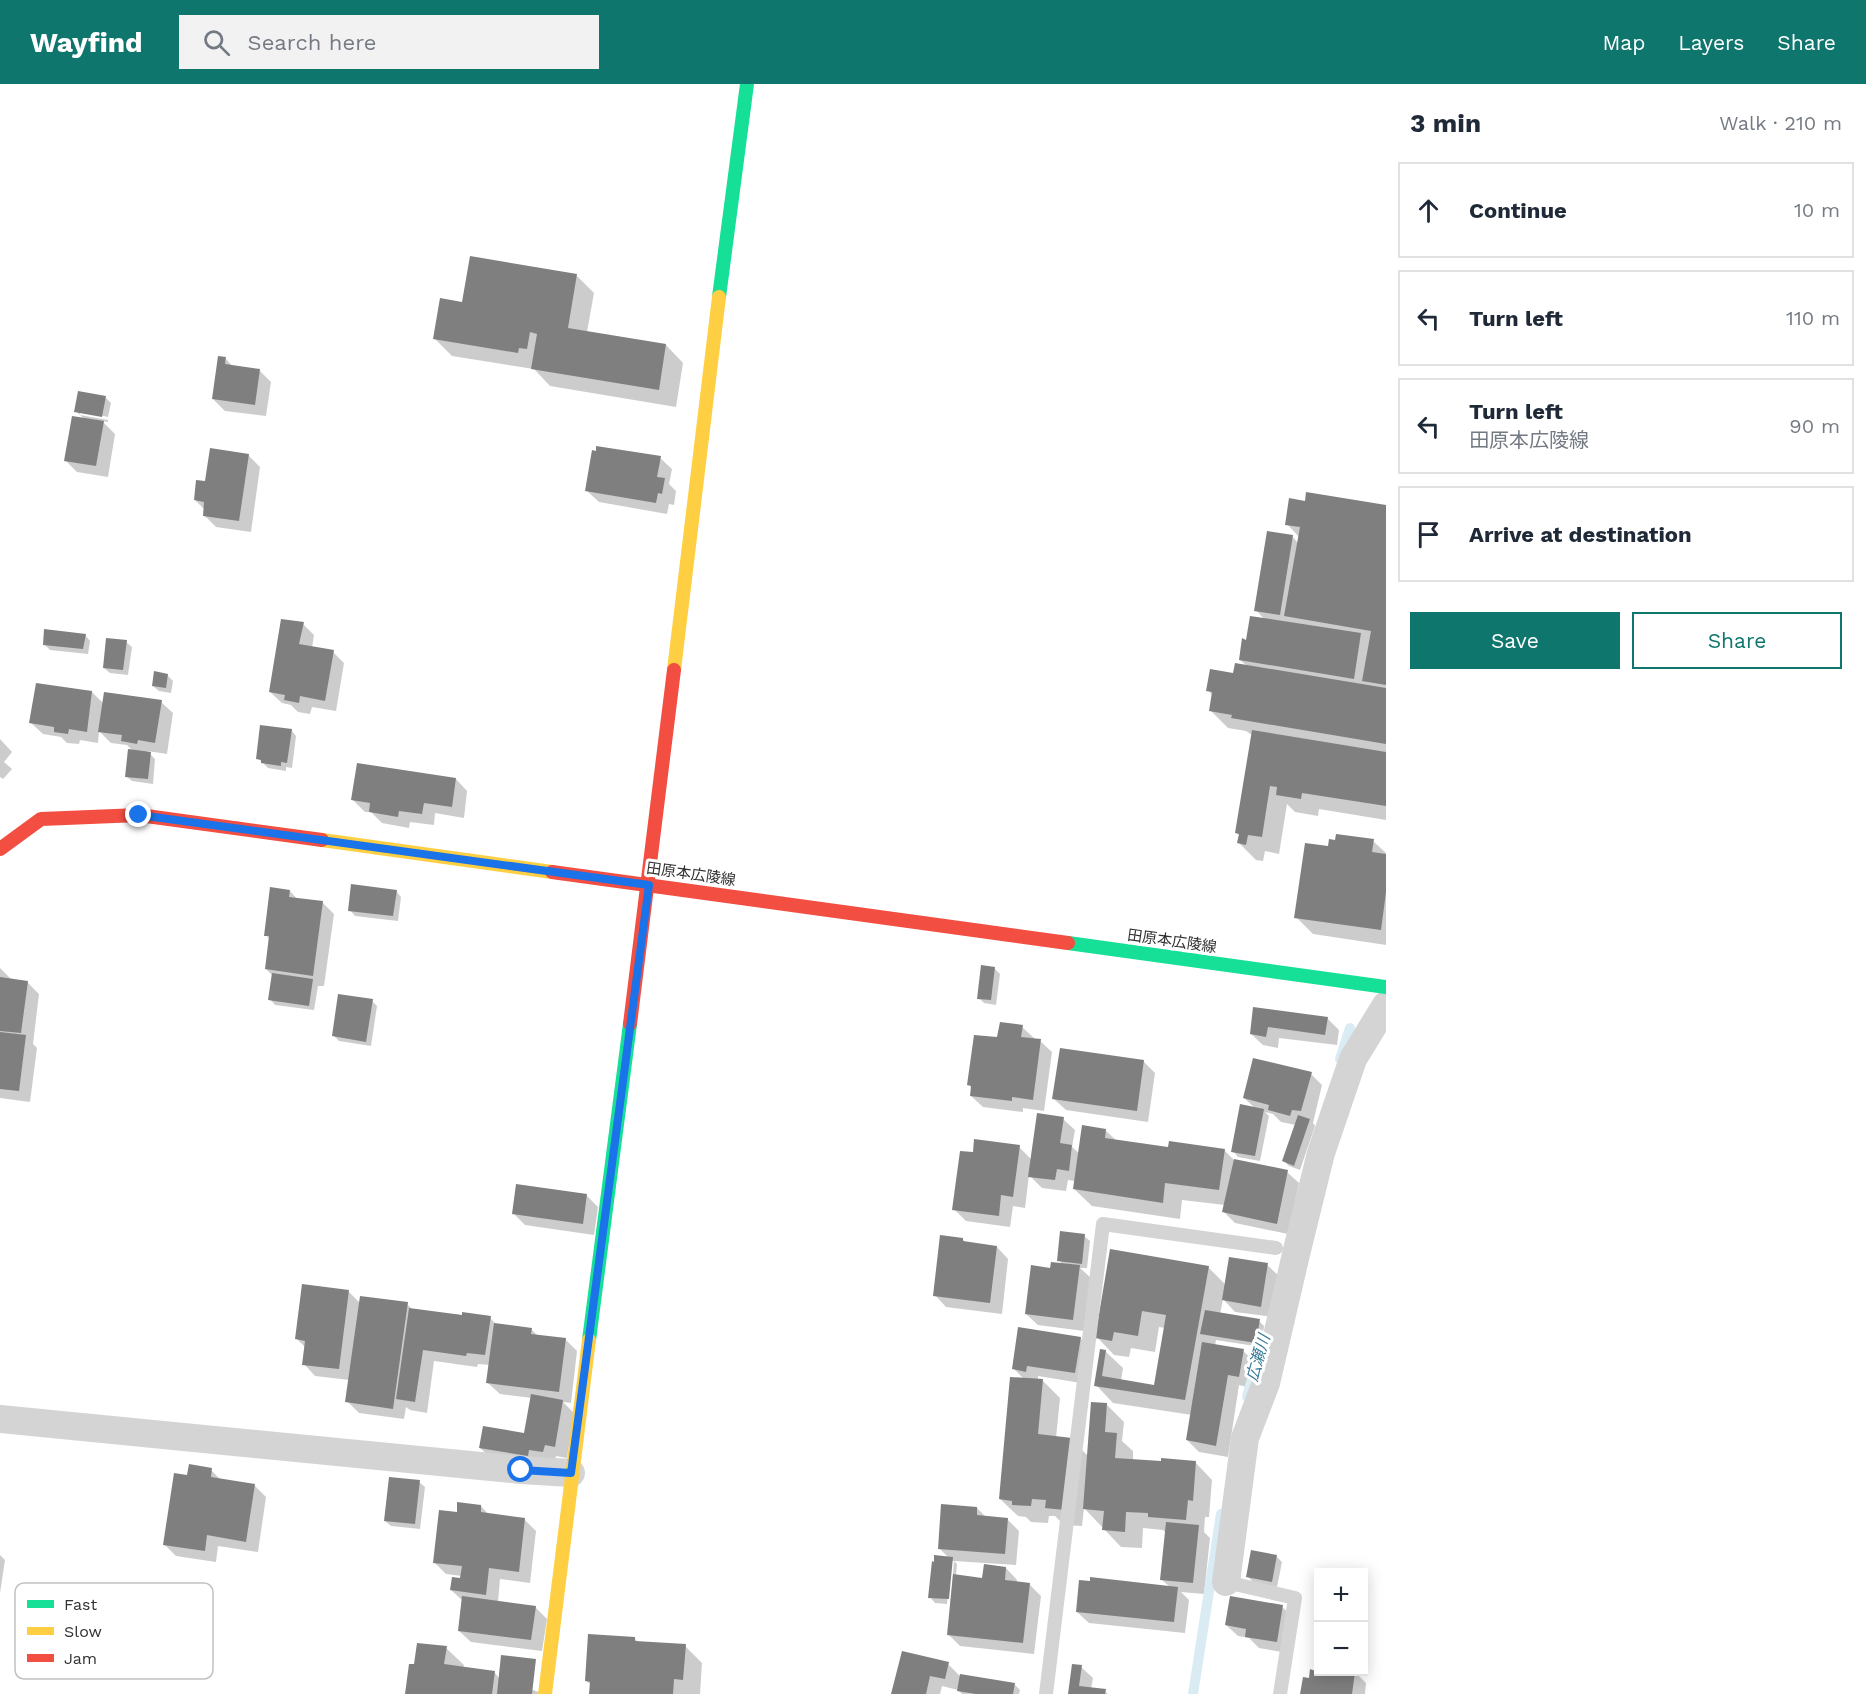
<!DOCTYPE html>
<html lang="en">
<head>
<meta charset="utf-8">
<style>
  :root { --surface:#fff; --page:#f2f2f3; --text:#1f2937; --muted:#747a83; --line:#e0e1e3; --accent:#0f766e }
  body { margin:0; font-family:"Work Sans","Noto Sans JP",sans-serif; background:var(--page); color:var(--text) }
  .controls { position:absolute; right:18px; bottom:18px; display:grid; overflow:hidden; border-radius:0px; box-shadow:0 3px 15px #0003 }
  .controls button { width:54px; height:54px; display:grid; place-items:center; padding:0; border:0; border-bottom:2px solid var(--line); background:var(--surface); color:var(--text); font:30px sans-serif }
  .stop { position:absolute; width:18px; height:18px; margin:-14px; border:4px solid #1a73e8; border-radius:50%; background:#fff }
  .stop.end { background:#1a73e8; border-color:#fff; box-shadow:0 2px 6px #0008 }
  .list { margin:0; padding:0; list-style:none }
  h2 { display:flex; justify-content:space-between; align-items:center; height:78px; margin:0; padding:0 24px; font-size:26px }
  h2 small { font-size:20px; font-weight:400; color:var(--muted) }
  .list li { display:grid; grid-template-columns:39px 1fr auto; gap:18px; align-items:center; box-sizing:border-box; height:96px; margin:0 12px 12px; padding:0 12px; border:2px solid var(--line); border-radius:0px }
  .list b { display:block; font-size:22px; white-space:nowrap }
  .list p { margin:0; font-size:20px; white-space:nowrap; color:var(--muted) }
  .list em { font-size:20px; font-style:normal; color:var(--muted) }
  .actions { display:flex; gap:12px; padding:18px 24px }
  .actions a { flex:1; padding:14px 0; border:2px solid var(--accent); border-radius:0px; text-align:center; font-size:21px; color:var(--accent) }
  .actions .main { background:var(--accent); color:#fff }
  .icon { flex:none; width:33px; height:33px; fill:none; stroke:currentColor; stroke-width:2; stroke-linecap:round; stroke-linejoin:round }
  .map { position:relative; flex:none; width:1386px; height:1610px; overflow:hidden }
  header { display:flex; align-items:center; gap:36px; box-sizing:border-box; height:84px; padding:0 30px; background:var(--accent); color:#fff }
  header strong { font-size:28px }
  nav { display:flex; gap:33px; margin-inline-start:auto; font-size:21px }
  .search { width:420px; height:54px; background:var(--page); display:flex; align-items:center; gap:15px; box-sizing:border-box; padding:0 21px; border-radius:0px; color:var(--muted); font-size:22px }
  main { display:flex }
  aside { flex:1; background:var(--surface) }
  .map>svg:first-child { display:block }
  .shadow { fill:#0003 }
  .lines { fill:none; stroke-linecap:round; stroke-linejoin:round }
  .stream { stroke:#d9ebf3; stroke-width:10 }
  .building { fill:#7f7f7f }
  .lane { stroke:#d4d4d4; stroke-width:14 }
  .street { stroke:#d4d4d4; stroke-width:28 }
  .fast { stroke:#16e098; stroke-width:14 }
  .slow { stroke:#ffcf43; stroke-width:14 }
  .jam { stroke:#f24e42; stroke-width:14 }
  .route { stroke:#1a73e8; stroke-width:8 }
  .labels { text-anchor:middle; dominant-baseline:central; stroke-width:6; stroke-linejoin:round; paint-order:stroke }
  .street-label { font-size:15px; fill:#303030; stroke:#fff }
  .water-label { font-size:16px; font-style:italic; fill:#397a97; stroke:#fff }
  .key { fill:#fff; stroke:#c1c1c1; stroke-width:1.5 }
  .key-label { font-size:16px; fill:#303030 }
</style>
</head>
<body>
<header>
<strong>Wayfind</strong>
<div class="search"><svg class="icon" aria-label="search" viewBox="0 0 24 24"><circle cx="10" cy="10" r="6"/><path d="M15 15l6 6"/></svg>Search here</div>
<nav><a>Map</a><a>Layers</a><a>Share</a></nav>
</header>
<main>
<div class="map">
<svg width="1386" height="1610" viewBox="0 0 1386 1610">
  <rect width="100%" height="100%" fill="#fff"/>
  <g class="shadow">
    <polygon points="577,192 594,209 587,248 666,261 683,279 676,323 550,302 534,285 452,272 435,255 463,219"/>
    <polygon points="226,275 233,283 259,286 271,298 266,332 225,327 213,315"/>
    <polygon points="106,314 111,319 108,333 80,327 80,331 108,336 108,338 102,337 115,350 108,393 77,388 65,376 84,335 76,327"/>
    <polygon points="248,371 260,383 251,448 216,443 204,431 205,426 195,416 207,399"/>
    <polygon points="660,374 672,385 669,400 676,407 674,421 669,420 667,430 599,418 587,407"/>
    <polygon points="1386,423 1386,736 1319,725 1318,732 1295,728 1287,720 1279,770 1265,767 1263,777 1256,776 1239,759 1240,752 1237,749 1252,651 1246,647 1228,644 1210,626 1213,612 1208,606 1247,582 1240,576 1247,558 1265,536 1256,526 1292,452 1298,459 1299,453 1287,440"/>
    <polygon points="303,540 314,551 312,564 333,568 344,579 336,627 312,623 310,630 298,628 291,621 282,619 270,608"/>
    <polygon points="85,551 90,557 88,570 50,566 44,560"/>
    <polygon points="126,558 132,563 128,591 110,589 104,584"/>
    <polygon points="167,591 173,597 171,609 159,607 153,602"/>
    <polygon points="92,608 104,620 161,618 173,629 167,670 147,667 155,675 153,700 132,697 126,692 134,668 127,661 111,659 99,647 98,659 80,656 79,660 67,659 61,653 43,650 31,639"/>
    <polygon points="291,646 296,652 292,684 286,683 286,687 268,684 258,674"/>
    <polygon points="0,655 12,668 4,678 12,685 3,695 0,693"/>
    <polygon points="456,695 467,707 464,734 435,729 434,741 410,738 409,744 382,739 371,728 365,728 353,716"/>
    <polygon points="1373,757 1386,769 1386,861 1313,850 1296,833 1329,764"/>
    <polygon points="290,807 298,816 322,818 334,830 324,902 318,902 314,926 275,921 270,915 273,892 266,885 270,856 266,851"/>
    <polygon points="396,807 401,813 398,837 355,832 350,826"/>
    <polygon points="0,884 12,896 27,898 39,910 33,960 37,964 30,1018 0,1014"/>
    <polygon points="994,884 1000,890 996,921 984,919 979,914"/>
    <polygon points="372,917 377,922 371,962 339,957 333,951"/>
    <polygon points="1254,924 1327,934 1339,946 1337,961 1279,954 1278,964 1263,961 1251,950"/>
    <polygon points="1022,943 1034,954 1034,956 1040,957 1052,968 1044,1027 1023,1024 1023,1028 983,1023 971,1012 972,1004 969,1001 999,955"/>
    <polygon points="1143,977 1155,989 1148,1038 1066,1026 1054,1015"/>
    <polygon points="1311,990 1322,1001 1313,1039 1315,1042 1300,1086 1289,1082 1284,1077 1296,1041 1281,1038 1273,1030 1265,1028 1269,1032 1260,1077 1238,1073 1233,1067 1255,1024 1244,1014"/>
    <polygon points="1063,1035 1075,1046 1072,1063 1080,1070 1105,1046 1117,1057 1169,1065 1224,1066 1234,1076 1287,1088 1299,1099 1288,1150 1235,1139 1224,1128 1225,1121 1182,1116 1180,1135 1092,1122 1074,1105 1075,1097 1068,1096 1066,1107 1042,1104 1029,1091 1025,1124 1013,1122 1010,1143 966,1137 954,1125 974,1070 1019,1063 1032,1076"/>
    <polygon points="587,1112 598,1123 594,1151 525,1141 514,1130"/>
    <polygon points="1084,1152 1090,1157 1087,1184 1080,1184 1091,1194 1084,1247 1038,1241 1026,1230 1051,1185 1063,1181 1059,1176"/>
    <polygon points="962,1155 967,1159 997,1163 1008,1175 1002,1230 946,1223 935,1211"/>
    <polygon points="1267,1181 1279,1192 1273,1233 1235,1228 1223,1215 1220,1230 1259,1237 1264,1242 1261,1263 1216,1256 1215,1262 1243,1267 1255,1278 1251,1304 1239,1301 1228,1373 1199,1368 1187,1356 1192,1331 1113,1319 1096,1301 1105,1267 1123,1284 1121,1297 1155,1303 1165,1244 1159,1243 1155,1268 1131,1264 1129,1273 1114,1271 1097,1253 1208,1183 1226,1201"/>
    <polygon points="349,1208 361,1220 407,1220 413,1226 490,1234 497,1241 531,1245 538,1252 565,1255 577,1267 571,1319 563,1318 574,1329 567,1374 556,1372 555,1379 492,1375 480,1364 526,1350 532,1314 500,1310 488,1299 490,1281 478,1280 477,1283 434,1277 427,1329 410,1326 406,1323 404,1335 359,1329 347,1317 350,1296 315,1292 304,1280 306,1264 297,1255"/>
    <polygon points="1080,1254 1092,1266 1087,1300 1038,1292 1038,1296 1043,1297 1060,1314 1056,1354 1071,1355 1089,1373 1106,1320 1124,1338 1122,1357 1133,1367 1133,1377 1195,1378 1212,1396 1209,1433 1205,1433 1204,1448 1210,1454 1204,1510 1181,1508 1189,1516 1185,1549 1089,1539 1077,1528 1170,1503 1162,1496 1167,1450 1163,1446 1143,1444 1142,1464 1121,1463 1084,1424 1082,1442 1064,1441 1055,1432 1049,1432 1048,1439 1031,1438 1026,1433 1018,1432 1000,1415 1024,1295 1014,1285"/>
    <polygon points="211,1386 222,1397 255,1402 266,1413 258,1468 218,1462 216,1478 176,1472 164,1460 189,1392"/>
    <polygon points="419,1398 425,1403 420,1445 391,1442 385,1437"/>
    <polygon points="481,1422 489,1431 524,1435 536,1447 530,1499 500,1495 498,1518 535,1523 547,1535 542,1567 471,1558 459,1547 463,1517 451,1506 462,1496 462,1492 446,1490 434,1478 458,1429"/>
    <polygon points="977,1424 986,1433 1007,1435 1019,1447 1016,1481 954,1477 957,1480 956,1492 983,1495 1006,1484 1017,1496 1017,1499 1029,1500 1041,1512 1034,1570 960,1562 948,1550 954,1477 951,1477 947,1520 935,1519 930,1513 949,1474 940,1465"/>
    <polygon points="0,1471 5,1476 0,1509"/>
    <polygon points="1276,1472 1282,1478 1277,1503 1253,1498 1248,1493"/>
    <polygon points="1282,1523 1294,1534 1288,1569 1259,1564 1249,1554 1238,1552 1226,1541"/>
    <polygon points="635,1555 639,1559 685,1562 702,1579 700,1610 590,1610 591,1601 586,1596"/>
    <polygon points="446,1564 464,1581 463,1584 494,1588 500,1595 545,1610 406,1610 416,1582"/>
    <polygon points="948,1580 960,1592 1014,1600 1020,1606 1019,1610 962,1610 958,1606 942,1602 940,1610 892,1610"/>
    <polygon points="1081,1583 1093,1594 1091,1605 1105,1607 1108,1610 1070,1610"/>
    <polygon points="1311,1587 1333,1590 1333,1588 1355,1588 1366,1599 1365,1610 1302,1610 1310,1595"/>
  </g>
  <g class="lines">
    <g class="stream">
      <polyline points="1340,975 1350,944"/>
      <polyline points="1247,1313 1257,1276"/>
      <polyline points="1193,1610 1221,1430"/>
    </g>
  </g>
  <g class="building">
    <polygon points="470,172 577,190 568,244 666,260 659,306 531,285 537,250 530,248 527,265 519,264 518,269 433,255 440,214 462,218"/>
    <polygon points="218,272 226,273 225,280 260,285 255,321 212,315"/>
    <polygon points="78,307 106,312 102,333 74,328"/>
    <polygon points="72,332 104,337 96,382 64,377"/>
    <polygon points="596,362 661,372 657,393 665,394 662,410 658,409 656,419 585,407 592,366 596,367"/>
    <polygon points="210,364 249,370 239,437 203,432 204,418 194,416 196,396 205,397"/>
    <polygon points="1306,408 1386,421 1386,601 1362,597 1371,547 1284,532 1300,443 1285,441 1289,414 1305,417"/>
    <polygon points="1267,447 1293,451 1280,531 1254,527"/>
    <polygon points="1250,532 1361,549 1354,595 1239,576 1242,554 1246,556"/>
    <polygon points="281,535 304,538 299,560 334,566 325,617 300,612 299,619 284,616 285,611 269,608"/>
    <polygon points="44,545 86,550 83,565 43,561"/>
    <polygon points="106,554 127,556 123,586 103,584"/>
    <polygon points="1235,579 1386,604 1386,660 1231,634 1232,631 1209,627 1212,608 1206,607 1210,585 1233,589"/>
    <polygon points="154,587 168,590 166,604 152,602"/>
    <polygon points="36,599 92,607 87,648 69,645 68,650 54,648 54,643 29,639"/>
    <polygon points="104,608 162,616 155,659 138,656 137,660 121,657 122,651 98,648"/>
    <polygon points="260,641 292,645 287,679 281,678 281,682 261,679 261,676 256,675"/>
    <polygon points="1252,646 1386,668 1386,722 1302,709 1301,715 1276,711 1277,703 1270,702 1262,753 1248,751 1246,761 1237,759 1239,750 1235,749"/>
    <polygon points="128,665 151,668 148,695 125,693"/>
    <polygon points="357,679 456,694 452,723 424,719 422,730 399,727 398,733 369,728 370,719 351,716"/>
    <polygon points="1336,750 1374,755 1372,768 1386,770 1386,808 1381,846 1294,834 1305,759 1328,762 1329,755 1335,756"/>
    <polygon points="351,800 397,806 393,832 348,827"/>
    <polygon points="270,803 290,806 289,813 323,817 313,892 265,885 269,852 264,852"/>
    <polygon points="981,881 995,883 991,916 977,915"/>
    <polygon points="272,889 313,895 309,922 268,916"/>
    <polygon points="0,893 28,897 21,949 0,947"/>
    <polygon points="338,910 373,915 366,958 332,952"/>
    <polygon points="1253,923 1328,933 1325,951 1268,943 1266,953 1250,950"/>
    <polygon points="1000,938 1023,941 1021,953 1041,955 1033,1016 1012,1013 1012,1017 970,1012 971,1002 967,1001 974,951 997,953"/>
    <polygon points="0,948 26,951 19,1007 0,1005"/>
    <polygon points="1060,964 1144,976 1137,1027 1052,1015"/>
    <polygon points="1253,974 1312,988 1301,1027 1292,1026 1290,1032 1268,1026 1269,1021 1243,1014"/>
    <polygon points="1240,1020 1264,1025 1255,1072 1231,1068"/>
    <polygon points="1037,1029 1064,1033 1060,1059 1072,1061 1069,1087 1057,1085 1055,1096 1028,1093"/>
    <polygon points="1298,1031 1310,1035 1294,1082 1282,1077"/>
    <polygon points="1082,1041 1106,1045 1105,1054 1168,1063 1169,1057 1225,1065 1219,1106 1165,1099 1163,1119 1073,1105"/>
    <polygon points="974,1055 1020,1061 1013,1113 1001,1111 999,1132 952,1126 960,1067 973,1068"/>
    <polygon points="1234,1075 1288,1086 1277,1140 1222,1128"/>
    <polygon points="516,1100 587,1110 583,1140 512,1130"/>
    <polygon points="1060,1147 1085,1150 1082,1180 1057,1177"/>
    <polygon points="940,1151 963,1154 963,1157 997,1162 990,1219 933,1212"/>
    <polygon points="1110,1165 1209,1182 1185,1316 1094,1302 1100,1265 1106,1266 1102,1292 1154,1301 1166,1231 1142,1227 1138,1252 1114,1248 1112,1257 1095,1254"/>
    <polygon points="1229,1173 1268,1179 1261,1223 1222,1216"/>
    <polygon points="1051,1178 1080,1181 1073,1236 1025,1230 1031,1181 1050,1184"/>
    <polygon points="302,1200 349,1206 339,1285 302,1281 305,1257 295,1255"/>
    <polygon points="360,1212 408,1218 393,1325 345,1318"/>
    <polygon points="409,1224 462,1231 462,1228 491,1232 485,1271 467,1269 466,1272 423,1266 415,1318 396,1315"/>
    <polygon points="1205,1226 1260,1235 1256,1259 1200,1250"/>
    <polygon points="494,1239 532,1244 531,1250 566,1254 559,1308 486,1299"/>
    <polygon points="1018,1243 1081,1253 1075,1289 1027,1282 1026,1288 1012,1285"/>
    <polygon points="1202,1258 1244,1265 1239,1293 1228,1291 1216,1362 1186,1356"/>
    <polygon points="1010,1293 1043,1295 1038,1350 1072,1354 1065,1426 1045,1424 1046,1416 1032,1415 1031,1422 1012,1421 1012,1417 999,1415"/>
    <polygon points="531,1310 563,1316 555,1363 545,1361 543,1368 529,1366 528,1372 479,1364 483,1342 524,1349"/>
    <polygon points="1091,1318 1107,1319 1105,1348 1117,1349 1115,1374 1161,1377 1161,1374 1196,1377 1193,1417 1188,1416 1186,1436 1148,1433 1148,1429 1126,1428 1125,1448 1102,1446 1104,1427 1083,1425"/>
    <polygon points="189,1380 212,1384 211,1393 255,1400 246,1458 207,1451 205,1467 163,1461 174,1389 187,1391"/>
    <polygon points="389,1393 420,1396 415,1440 384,1437"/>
    <polygon points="457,1418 481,1421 481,1428 525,1434 519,1488 489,1484 486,1511 450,1506 452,1493 460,1494 462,1482 433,1479 439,1426 457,1428"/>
    <polygon points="941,1420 977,1423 977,1431 1008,1434 1005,1470 938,1465"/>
    <polygon points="1166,1438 1199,1441 1193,1499 1160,1496"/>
    <polygon points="1251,1466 1277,1471 1272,1498 1246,1493"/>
    <polygon points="934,1471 953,1473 949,1515 928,1514 932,1477 934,1478"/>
    <polygon points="984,1480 1006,1483 1005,1496 1030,1499 1023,1559 947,1551 953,1490 982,1494"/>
    <polygon points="1090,1493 1178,1503 1174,1538 1076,1528 1079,1496 1090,1497"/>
    <polygon points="462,1512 536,1522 531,1556 458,1547"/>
    <polygon points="1230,1512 1283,1521 1277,1558 1245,1553 1246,1545 1225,1541"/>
    <polygon points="588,1550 635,1553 635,1557 686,1560 683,1596 674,1595 673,1610 589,1610 590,1598 585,1597"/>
    <polygon points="417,1559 447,1562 444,1580 495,1587 492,1610 405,1610 409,1580 414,1580"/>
    <polygon points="902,1567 949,1578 945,1595 930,1592 926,1610 891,1610"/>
    <polygon points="501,1571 536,1575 532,1610 497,1610"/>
    <polygon points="1072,1580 1082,1581 1079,1602 1106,1605 1105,1610 1068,1610"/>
    <polygon points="1310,1585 1318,1588 1355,1588 1352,1610 1300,1610 1303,1593 1309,1594"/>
    <polygon points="960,1590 1015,1599 1013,1610 976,1610 957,1607"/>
  </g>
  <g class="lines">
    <g class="lane">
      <polyline points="1226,1498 1295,1514 1280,1610"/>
      <polyline points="1046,1610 1103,1140 1276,1164"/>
    </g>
    <g class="street">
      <polyline points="0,1335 521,1386 571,1389"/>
      <polyline points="1226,1498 1245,1354 1266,1299 1297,1166 1321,1069 1353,975 1386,921"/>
    </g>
    <g class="fast">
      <polyline points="719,213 747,0"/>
      <polyline points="1068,859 1386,903"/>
      <polyline points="589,1256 630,940"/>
    </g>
    <g class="slow">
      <polyline points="674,586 719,213"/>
      <polyline points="322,756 552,788"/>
      <polyline points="545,1610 589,1256"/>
    </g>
    <g class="jam">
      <polyline points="0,765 41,735 139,731 322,756"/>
      <polyline points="552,788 1068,859"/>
      <polyline points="630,940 674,586"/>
    </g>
  </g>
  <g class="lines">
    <polyline class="route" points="139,731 649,801 571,1389 521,1386"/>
  </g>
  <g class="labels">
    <g class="street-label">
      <text transform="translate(691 790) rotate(8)">田原本広陵線</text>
      <text transform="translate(1172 857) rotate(8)">田原本広陵線</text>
    </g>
    <g class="water-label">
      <text transform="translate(1258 1274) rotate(-74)">広瀬川</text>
    </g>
  </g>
  <rect x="15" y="1499" width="198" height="96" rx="9" class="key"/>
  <rect x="27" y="1516" width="27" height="8" fill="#16e098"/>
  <rect x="27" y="1543" width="27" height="8" fill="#ffcf43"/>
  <rect x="27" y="1570" width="27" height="8" fill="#f24e42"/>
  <g class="key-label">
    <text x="64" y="1526">Fast</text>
    <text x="64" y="1553">Slow</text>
    <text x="64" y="1580">Jam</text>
  </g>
</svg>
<div class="controls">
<button>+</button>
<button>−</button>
</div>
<div class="stop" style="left:521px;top:1386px"></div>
<div class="stop end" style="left:139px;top:731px"></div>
</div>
<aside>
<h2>3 min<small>Walk · 210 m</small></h2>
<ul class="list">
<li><svg class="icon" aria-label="ahead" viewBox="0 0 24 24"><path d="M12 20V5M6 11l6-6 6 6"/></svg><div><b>Continue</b></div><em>10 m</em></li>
<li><svg class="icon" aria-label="left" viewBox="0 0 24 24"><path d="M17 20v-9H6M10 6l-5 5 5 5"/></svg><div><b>Turn left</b></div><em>110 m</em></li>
<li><svg class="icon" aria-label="left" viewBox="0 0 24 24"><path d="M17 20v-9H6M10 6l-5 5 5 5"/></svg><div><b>Turn left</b><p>田原本広陵線</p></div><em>90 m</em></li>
<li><svg class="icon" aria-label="arrive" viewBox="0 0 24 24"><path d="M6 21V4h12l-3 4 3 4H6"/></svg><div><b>Arrive at destination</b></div></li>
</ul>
<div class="actions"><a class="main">Save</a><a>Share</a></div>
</aside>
</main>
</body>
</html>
